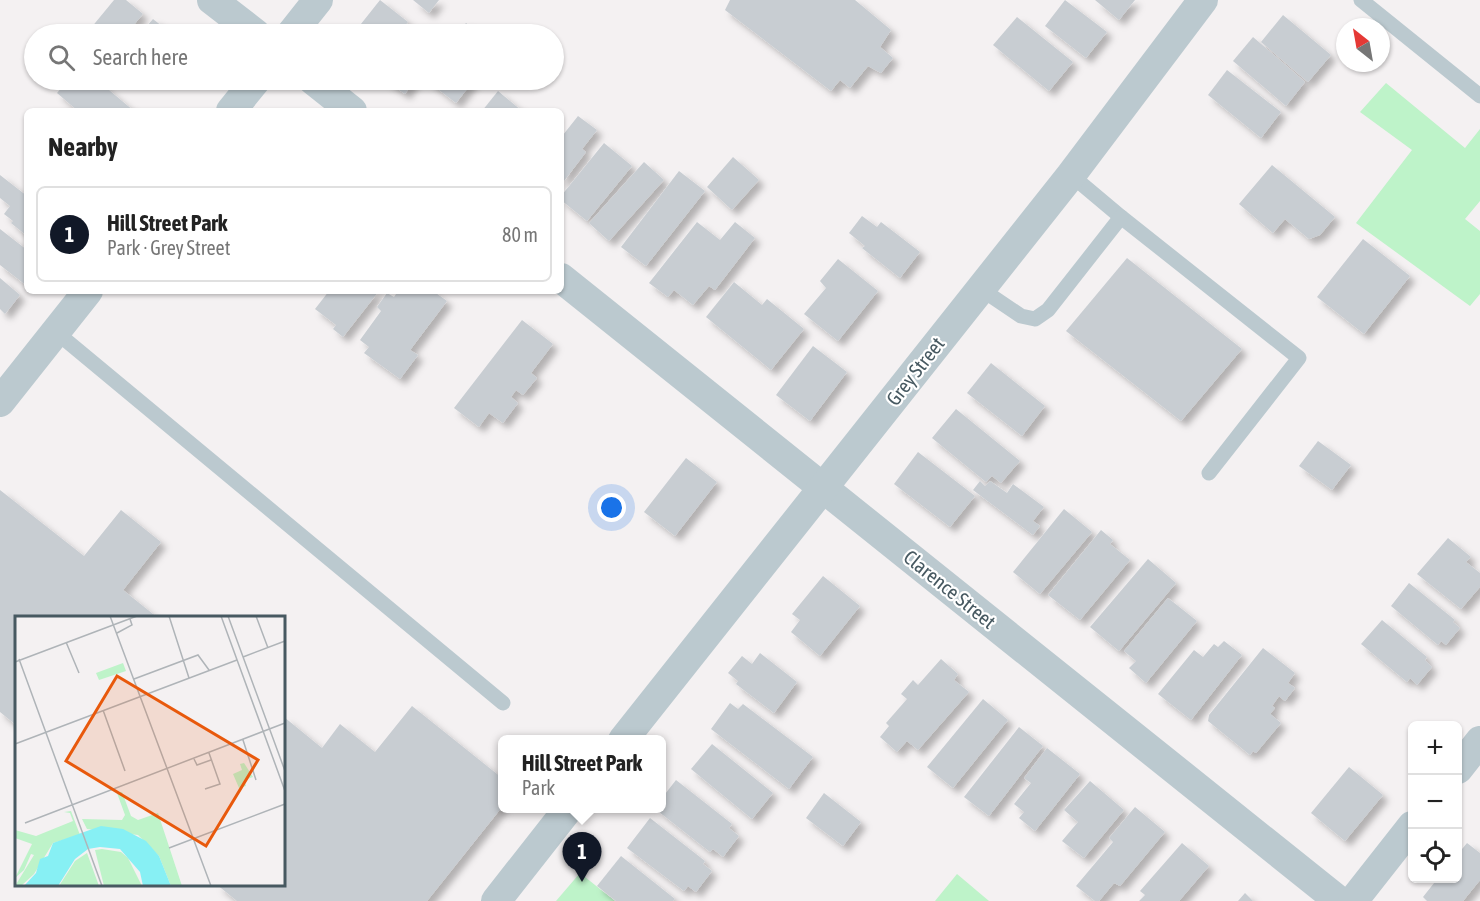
<!DOCTYPE html>
<html lang="en">
<head>
<meta charset="utf-8">
<style>
  :root { --surface:#fff; --page:#f2f2f2; --text:#222; --muted:#767676; --line:#e0e0e0; --accent:#111827 }
  body { margin:0; font-family:"Asap Condensed",sans-serif; background:var(--page); color:var(--text) }
  .controls { position:absolute; right:18px; bottom:18px; display:grid; overflow:hidden; border-radius:9px; box-shadow:0 2px 4px #0004 }
  .controls button { width:54px; height:54px; display:grid; place-items:center; padding:0; border:0; border-bottom:2px solid var(--line); background:var(--surface); color:var(--text); font:30px sans-serif }
  .compass { position:absolute; left:1336px; top:18px; width:54px; height:54px; border-radius:50%; background:var(--surface); box-shadow:0 2px 4px #0004; rotate:329deg }
  .you { position:absolute; left:612px; top:508px; width:21px; height:21px; margin:-15px; border:4px solid #fff; border-radius:50%; background:#1a73e8; box-shadow:0 0 0 9px #1a73e833 }
  .badge { display:grid; place-items:center; width:39px; height:39px; border-radius:50%; background:var(--accent); color:#fff; font-size:20px; font-weight:700 }
  .pin { position:absolute; translate:-50% -50px; filter:drop-shadow(0 2px 3px #0008) }
  .pin::after { content:''; position:absolute; top:32px; width:21px; height:18px; background:inherit; clip-path:polygon(0 0,100% 0,50% 100%) }
  .popup { position:absolute; left:498px; top:735px; width:168px; height:78px; box-sizing:border-box; display:grid; place-content:center; border-radius:9px; background:var(--surface); filter:drop-shadow(0 2px 4px #0005); font-size:20px; white-space:nowrap; color:var(--muted) }
  .popup b { font-size:22px; color:var(--text) }
  .popup::after { content:''; position:absolute; left:50%; top:100%; margin-left:-12px; border:12px solid transparent; border-top-color:var(--surface) }
  .list { margin:0; padding:0; list-style:none }
  h2 { display:flex; justify-content:space-between; align-items:center; height:78px; margin:0; padding:0 24px; font-size:26px }
  h2 small { font-size:20px; font-weight:400; color:var(--muted) }
  .list li { display:grid; grid-template-columns:39px 1fr auto; gap:18px; align-items:center; box-sizing:border-box; height:96px; margin:0 12px 12px; padding:0 12px; border:2px solid var(--line); border-radius:9px }
  .list b { display:block; font-size:22px; white-space:nowrap }
  .list p { margin:0; font-size:20px; white-space:nowrap; color:var(--muted) }
  .list em { font-size:20px; font-style:normal; color:var(--muted) }
  .icon { flex:none; width:33px; height:33px; fill:none; stroke:currentColor; stroke-width:2; stroke-linecap:round; stroke-linejoin:round }
  .map { position:relative; flex:none; width:1480px; height:901px; overflow:hidden }
  .search { position:absolute; background:var(--surface); box-shadow:0 2px 4px #0004; left:24px; top:24px; width:540px; height:66px; display:flex; align-items:center; gap:15px; box-sizing:border-box; padding:0 21px; border-radius:33px; color:var(--muted); font-size:22px }
  .panel { position:absolute; background:var(--surface); box-shadow:0 2px 4px #0004; left:24px; top:108px; width:540px; height:186px; border-radius:9px }
  .map>svg:first-child { display:block }
  .green { fill:#bef3c9 }
  .building { fill:#c8cdd2; filter:url(#shadow) }
  .lines { fill:none; stroke-linecap:round; stroke-linejoin:round }
  .service { stroke:#bbc9cf; stroke-width:15 }
  .minor { stroke:#bbc9cf; stroke-width:30 }
  .labels { text-anchor:middle; dominant-baseline:central; stroke-width:4.5; stroke-linejoin:round; paint-order:stroke }
  .street-label { font-size:20px; fill:#475961; stroke:#fff }
  .inset-road { fill:none; stroke:#afb4b8; stroke-width:1.5 }
  .view { fill:#e8590c; fill-opacity:0.15; stroke:#e8590c; stroke-width:3 }
  .inset-edge { fill:none; stroke:#475961; stroke-width:3 }
</style>
</head>
<body>
<div class="map">
<svg width="1480" height="901" viewBox="0 0 1480 901">
  <defs>
    <filter id="shadow"><feDropShadow dx="5.5" dy="5.5" stdDeviation="3" flood-color="#0004"/></filter>
  </defs>
  <rect width="100%" height="100%" fill="#f4f1f2"/>
  <g class="green">
    <polygon points="1386,83 1465,148 1480,129 1480,201 1465,219 1480,231 1480,294 1470,306 1356,223 1412,150 1360,112"/>
    <polygon points="580,873 615,901 556,901"/>
    <polygon points="957,874 989,901 935,901"/>
  </g>
  <g class="building">
    <polygon points="114,0 126,0 143,14 126,34 86,34"/>
    <polygon points="380,0 408,22 398,34 353,34"/>
    <polygon points="413,0 439,0 429,13"/>
    <polygon points="730,0 855,0 891,30 880,47 893,58 881,73 868,66 850,88 840,80 831,91 725,10"/>
    <polygon points="1065,0 1107,32 1086,58 1045,26"/>
    <polygon points="1095,0 1135,0 1119,20"/>
    <polygon points="1283,15 1331,55 1308,82 1261,42"/>
    <polygon points="1017,17 1073,62 1049,91 993,45"/>
    <polygon points="153,19 172,34 140,34"/>
    <polygon points="466,23 480,34 457,34"/>
    <polygon points="1253,37 1305,82 1286,106 1233,61"/>
    <polygon points="1227,70 1281,112 1261,138 1208,95"/>
    <polygon points="68,80 97,80 134,111 78,111 57,93"/>
    <polygon points="384,80 415,80 405,94"/>
    <polygon points="426,80 474,80 456,103"/>
    <polygon points="498,91 522,111 482,111"/>
    <polygon points="578,116 597,130 582,149 586,152 561,185 561,133 563,135"/>
    <polygon points="604,143 632,166 587,221 561,200 561,196"/>
    <polygon points="733,157 759,180 732,210 707,187"/>
    <polygon points="644,162 664,180 609,241 589,223"/>
    <polygon points="1272,165 1335,217 1320,235 1309,239 1285,219 1273,233 1239,204"/>
    <polygon points="679,171 705,191 646,266 621,247"/>
    <polygon points="0,175 27,196 27,236 11,223 13,221 4,214 10,206 0,198"/>
    <polygon points="862,216 877,227 881,222 920,252 900,278 862,248 865,246 849,233"/>
    <polygon points="697,222 720,240 735,222 755,238 715,290 709,286 693,305 674,290 668,297 649,283"/>
    <polygon points="0,229 27,250 27,286 0,265"/>
    <polygon points="1363,239 1410,276 1364,334 1317,297"/>
    <polygon points="1127,258 1242,349 1181,421 1066,331"/>
    <polygon points="838,259 878,291 838,341 804,314 826,288 820,281"/>
    <polygon points="0,278 20,295 5,314 0,309"/>
    <polygon points="734,282 762,305 767,299 804,329 771,370 706,317"/>
    <polygon points="329,291 379,291 343,337 333,329 336,325 315,309"/>
    <polygon points="398,291 433,291 447,301 410,350 418,355 400,379 364,353 369,347 360,340 381,311 377,307 387,293 394,297"/>
    <polygon points="522,320 553,344 531,373 537,378 523,395 516,390 511,397 518,403 503,423 489,413 479,427 454,408"/>
    <polygon points="813,346 847,372 810,421 776,395"/>
    <polygon points="991,363 1045,406 1022,436 967,393"/>
    <polygon points="956,409 1020,461 1001,483 992,476 986,482 932,438"/>
    <polygon points="1318,441 1351,465 1332,490 1299,466"/>
    <polygon points="918,452 975,496 950,527 894,484"/>
    <polygon points="686,458 717,482 675,536 644,512"/>
    <polygon points="980,481 985,486 990,481 1007,493 1013,484 1044,507 1033,521 1040,526 1033,535 973,490"/>
    <polygon points="0,490 84,556 121,510 161,542 123,590 158,618 16,618 16,725 0,712"/>
    <polygon points="1064,509 1092,532 1040,594 1013,572"/>
    <polygon points="1101,530 1113,540 1110,544 1130,560 1080,620 1048,595"/>
    <polygon points="1448,538 1471,557 1466,562 1480,573 1480,587 1461,609 1417,574"/>
    <polygon points="1148,559 1176,583 1119,651 1090,627"/>
    <polygon points="823,576 860,606 820,656 791,632 800,620 792,614"/>
    <polygon points="1409,583 1455,620 1453,622 1460,628 1446,645 1441,641 1438,645 1391,606"/>
    <polygon points="1168,598 1197,621 1146,683 1129,668 1136,661 1124,651"/>
    <polygon points="1382,620 1427,657 1425,660 1432,667 1417,685 1410,678 1407,682 1361,644"/>
    <polygon points="1224,641 1242,655 1191,720 1158,694 1194,650 1203,657 1214,644 1218,647"/>
    <polygon points="1263,648 1295,673 1288,683 1295,688 1285,701 1279,696 1272,706 1275,708 1270,714 1281,723 1256,753 1253,751 1250,755 1208,721 1209,715"/>
    <polygon points="760,653 797,682 774,713 736,684 738,681 728,673 742,656 752,664"/>
    <polygon points="941,659 958,674 954,680 969,692 918,750 907,741 897,752 880,737 889,726 886,723 907,699 901,694 913,680 918,685"/>
    <polygon points="983,699 1008,720 953,788 927,767"/>
    <polygon points="730,703 738,709 743,704 813,757 789,789 711,729"/>
    <polygon points="412,706 502,778 502,807 427,901 237,901 216,884 284,884 284,717 322,748 340,724 375,752"/>
    <polygon points="1019,727 1043,746 989,816 964,797"/>
    <polygon points="712,744 773,793 752,819 691,769"/>
    <polygon points="1047,748 1080,774 1035,831 1019,818 1024,812 1014,804 1031,783 1024,778"/>
    <polygon points="1349,767 1383,795 1345,841 1311,813"/>
    <polygon points="676,780 732,824 729,828 739,836 723,857 713,849 710,852 654,808 662,808 662,798"/>
    <polygon points="1090,781 1124,810 1084,858 1062,841 1078,822 1064,810"/>
    <polygon points="824,793 861,822 843,846 806,818"/>
    <polygon points="1135,807 1165,832 1120,886 1114,883 1099,901 1095,901 1076,886 1113,842 1109,838"/>
    <polygon points="650,818 705,861 703,864 712,871 696,892 688,886 684,891 627,848"/>
    <polygon points="1182,843 1209,866 1179,901 1139,901 1145,895 1140,891"/>
    <polygon points="1467,843 1480,853 1480,880 1463,901 1427,901 1423,897 1438,878 1458,878 1458,854"/>
    <polygon points="621,856 675,899 673,901 616,901 597,886"/>
    <polygon points="1245,893 1253,901 1238,901"/>
  </g>
  <g class="lines">
    <g class="service">
      <polyline points="1361,0 1480,96"/>
      <polyline points="1071,175 1121,217 1299,358 1209,473"/>
      <polyline points="981,289 1021,316 1035,319 1048,310 1121,217"/>
      <polyline points="56,332 503,703"/>
    </g>
    <g class="minor">
      <polyline points="212,0 256,34"/>
      <polyline points="291,34 318,0"/>
      <polyline points="313,80 352,111"/>
      <polyline points="231,111 256,80"/>
      <polyline points="561,278 1339,901"/>
      <polyline points="0,402 88,291"/>
      <polyline points="623,740 1071,175 1203,0"/>
      <polyline points="1458,769 1480,741"/>
      <polyline points="496,901 569,808"/>
      <polyline points="1353,901 1412,826"/>
    </g>
  </g>
  <g class="labels">
    <g class="street-label">
      <text transform="translate(915 371) rotate(-52)">Grey Street</text>
      <text transform="translate(950 589) rotate(39)">Clarence Street</text>
    </g>
  </g>
  <g transform="translate(15 616)">
    <rect width="270" height="270" fill="#f4f1f2"/>
    <path d="M108,47L111,55L84,64L81,57ZM229,147L238,161L229,164L231,170L224,172L218,158L227,154L225,148ZM107,176L116,200L123,204L143,197L167,270H156L144,240L123,219L72,213L67,203L107,204L110,199L102,177ZM56,195L65,219L38,227L19,258L6,270H0L19,239L16,238L9,254L0,262L17,228L0,222V214L21,220L58,205L55,197L49,196ZM87,233L106,236L113,242L127,270H89L80,234ZM72,237L84,270H44L60,245Z" fill="#bef3c9"/>
    <path d="M86,210L108,213L131,225L144,240L156,270H128L125,256L105,233L85,231L73,233L60,243L43,270H9L21,257L25,243L33,240L38,227Z" fill="#87f0f4"/>
    <path class="inset-road" d="M95,0L196,270M154,0L174,62M206,0L270,175M213,0L270,155M241,0L253,32M102,17L117,9L115,3M51,26L64,57M228,41L270,25M4,43L87,270M0,46L122,0M119,63L183,39L194,54M88,94L110,155M228,124L241,164M0,128L222,44M179,143L182,149L196,144M190,173L205,168L194,137M10,207L270,107M154,232L270,188"/>
    <path class="view" d="M102,60L243,144L191,230L51,145Z"/>
    <rect width="270" height="270" class="inset-edge"/>
  </g>
</svg>
<div class="controls">
<button>+</button>
<button>−</button>
<button><svg class="icon" aria-label="locate" viewBox="0 0 24 24"><circle cx="12" cy="12" r="6"/><path d="M12 2v4M12 18v4M2 12h4M18 12h4"/></svg></button>
</div>
<svg class="compass" viewBox="-18 -18 36 36"><path d="M0-13l5 13h-10z" fill="#e53935"/><path d="M0 13l5-13h-10z" fill="#767676"/></svg>
<div class="you"></div>
<div class="pin badge" style="left:582px;top:882px">1</div>
<div class="popup"><b>Hill Street Park</b>Park</div>
<div class="search"><svg class="icon" aria-label="search" viewBox="0 0 24 24"><circle cx="10" cy="10" r="6"/><path d="M15 15l6 6"/></svg>Search here</div>
<section class="panel">
<h2>Nearby<small></small></h2>
<ul class="list">
<li><span class="badge">1</span><div><b>Hill Street Park</b><p>Park · Grey Street</p></div><em>80 m</em></li>
</ul>
</section>
</div>
</body>
</html>
